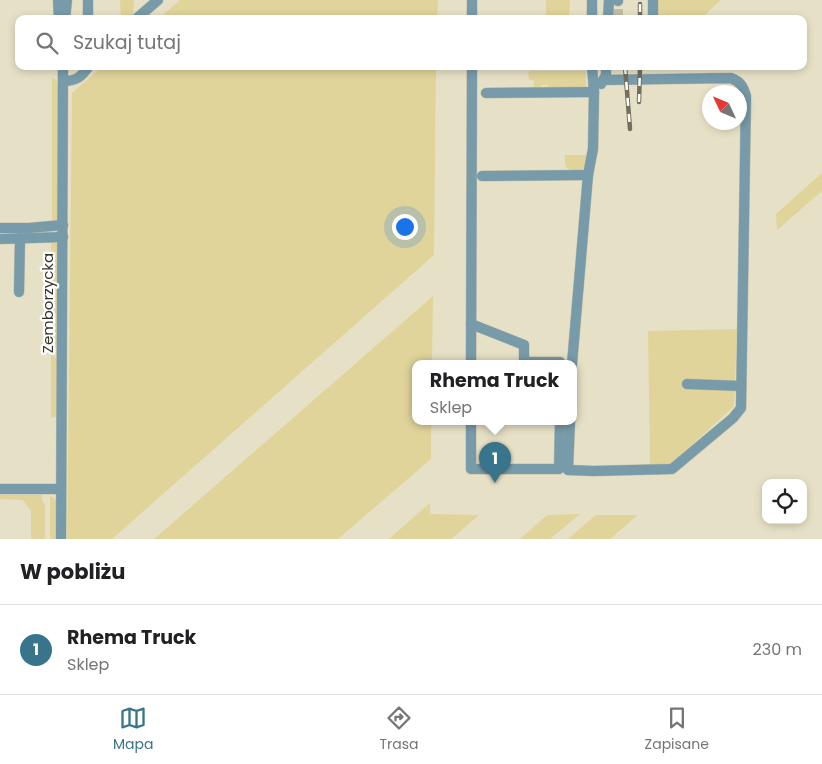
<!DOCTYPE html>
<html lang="pl">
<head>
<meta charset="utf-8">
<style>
  :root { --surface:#fff; --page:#f2f2f2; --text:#202124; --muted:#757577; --line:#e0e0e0; --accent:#38758c }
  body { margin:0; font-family:Poppins,sans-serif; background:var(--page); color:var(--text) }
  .controls { position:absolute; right:15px; bottom:15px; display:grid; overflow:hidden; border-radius:10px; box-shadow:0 2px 8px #0003 }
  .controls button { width:45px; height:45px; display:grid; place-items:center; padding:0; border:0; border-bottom:1px solid var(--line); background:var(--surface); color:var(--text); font:25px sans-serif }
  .compass { position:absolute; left:702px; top:85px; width:45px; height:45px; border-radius:50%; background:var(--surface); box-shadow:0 2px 8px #0003; rotate:314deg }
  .you { position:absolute; left:404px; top:226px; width:18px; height:18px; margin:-12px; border:4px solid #fff; border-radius:50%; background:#1a73e8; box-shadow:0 0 0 8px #1a73e833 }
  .badge { display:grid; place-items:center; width:32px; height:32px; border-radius:50%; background:var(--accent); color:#fff; font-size:16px; font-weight:700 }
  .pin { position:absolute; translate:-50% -41px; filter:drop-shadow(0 1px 2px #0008) }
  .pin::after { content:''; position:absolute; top:26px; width:18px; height:15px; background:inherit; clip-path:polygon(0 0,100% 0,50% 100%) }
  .popup { position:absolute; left:412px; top:360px; width:165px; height:65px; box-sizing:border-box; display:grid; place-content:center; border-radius:10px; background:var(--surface); filter:drop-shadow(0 1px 4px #0005); font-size:16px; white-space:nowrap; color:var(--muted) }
  .popup b { font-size:19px; color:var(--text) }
  .popup::after { content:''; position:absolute; left:50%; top:100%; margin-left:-10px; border:10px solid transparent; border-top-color:var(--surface) }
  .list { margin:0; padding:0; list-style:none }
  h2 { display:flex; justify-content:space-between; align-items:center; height:65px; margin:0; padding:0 20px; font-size:21px }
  h2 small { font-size:16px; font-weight:400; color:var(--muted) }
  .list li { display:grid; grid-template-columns:32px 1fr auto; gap:15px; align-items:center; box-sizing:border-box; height:90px; padding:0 20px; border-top:1px solid var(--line) }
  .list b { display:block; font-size:19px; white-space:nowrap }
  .list p { margin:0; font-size:16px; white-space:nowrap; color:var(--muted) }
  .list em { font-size:16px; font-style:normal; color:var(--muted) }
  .icon { flex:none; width:28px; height:28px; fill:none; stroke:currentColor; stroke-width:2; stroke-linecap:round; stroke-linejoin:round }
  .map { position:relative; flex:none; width:822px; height:539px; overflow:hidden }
  .search { position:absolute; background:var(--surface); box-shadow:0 2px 8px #0003; left:15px; right:15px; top:15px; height:55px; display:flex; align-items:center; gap:12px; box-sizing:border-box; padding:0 18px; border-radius:10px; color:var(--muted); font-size:19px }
  .sheet { height:155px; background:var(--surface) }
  nav { display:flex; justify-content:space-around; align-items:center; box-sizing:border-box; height:70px; border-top:1px solid var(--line); background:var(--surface); font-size:14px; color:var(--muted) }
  nav a { display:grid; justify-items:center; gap:2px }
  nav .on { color:var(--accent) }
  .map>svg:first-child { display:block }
  .green { fill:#e0d49a }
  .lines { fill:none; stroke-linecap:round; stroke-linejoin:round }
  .minor-tunnel { stroke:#c3bea6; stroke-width:10; stroke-dasharray:10 5; stroke-linecap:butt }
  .minor-casing { stroke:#c3bea6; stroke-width:11 }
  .minor { stroke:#789baa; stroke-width:10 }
  .rail-casing { stroke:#726f5f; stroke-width:4.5 }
  .rail { stroke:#fff; stroke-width:2.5; stroke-dasharray:8; stroke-linecap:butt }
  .labels { text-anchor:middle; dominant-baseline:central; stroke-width:4.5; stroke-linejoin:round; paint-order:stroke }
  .street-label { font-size:15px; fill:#353328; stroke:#fff }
</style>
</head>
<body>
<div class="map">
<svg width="822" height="539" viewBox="0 0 822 539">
  <rect width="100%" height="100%" fill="#e6e1c6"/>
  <g class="green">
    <polygon points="120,0 134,0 133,17 131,19 121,19"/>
    <polygon points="180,0 438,0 437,19 158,19"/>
    <polygon points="546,0 570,0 569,19 546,19"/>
    <polygon points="657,0 721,0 700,19 658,19"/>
    <polygon points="103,66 436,66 434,255 112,539 67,539 72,93"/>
    <polygon points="530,71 586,71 586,86 581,89 548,89 548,85 541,85 541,90 534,89 534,80 529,80 528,73"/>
    <polygon points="52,78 56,80 58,84 58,219 55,222 52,223"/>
    <path d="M565,155H586C586,163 586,167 579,171C566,171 564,167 565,155Z"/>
    <polygon points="822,173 822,191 777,230 776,214"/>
    <polygon points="51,239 55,241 57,245 58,270 57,344 55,348 51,348"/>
    <polygon points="433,296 432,364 416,364 416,422 431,422 431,459 338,539 154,539"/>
    <polygon points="737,329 734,406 671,464 650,464 648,331"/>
    <polygon points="51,355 54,356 57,359 57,413 55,417 51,418"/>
    <polygon points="0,495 42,495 42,500 45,505 45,539 31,539 31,511 23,500 0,499"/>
    <polygon points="50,496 55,499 56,503 56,539 50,539"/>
    <polygon points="430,503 430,514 479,515 451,539 389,539"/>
    <polygon points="580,514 550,539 520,539 547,515"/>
    <polygon points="596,515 638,515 610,539 568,539"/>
  </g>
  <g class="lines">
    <polyline class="minor-tunnel" points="618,19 618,1"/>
    <g class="minor-casing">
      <g id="minor">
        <polyline points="58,0 59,19"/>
        <polyline points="472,0 472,19"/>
        <polyline points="592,0 592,19"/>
        <polyline points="617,0 618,1"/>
        <polyline points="653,0 653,14 654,19"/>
        <polyline points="65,19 67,0"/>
        <polyline points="88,19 88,0"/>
        <polyline points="136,19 158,0"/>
        <polyline points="608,19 609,0"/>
        <path d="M63,81C77,81 81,77 89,66"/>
        <polyline points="601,84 606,75 606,66"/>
        <polyline points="486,93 594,92"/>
        <polyline points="482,176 588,175"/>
        <polyline points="0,228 29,228 63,225"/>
        <polyline points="0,239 63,237"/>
        <polyline points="19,292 20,238"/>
        <polyline points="471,324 524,345 524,362 560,362 560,364"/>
        <polyline points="471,364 472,66"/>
        <polyline points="572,364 588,175 593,149 594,92 592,66"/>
        <polyline points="687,384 741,386"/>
        <polyline points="471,422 471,469 559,469 560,422"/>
        <path d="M570,422L568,470L594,471L672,469L733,418L741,408L746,96C743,86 741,82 731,78L604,80"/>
        <polyline points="0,489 61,489"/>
        <polyline points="61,539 63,66"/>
      </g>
    </g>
    <use href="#minor" class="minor"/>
    <g class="rail-casing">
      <g id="rail">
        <polyline points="640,4 640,19"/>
        <polyline points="625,66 630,129"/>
        <polyline points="639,102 640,66"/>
      </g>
    </g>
    <use href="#rail" class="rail"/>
  </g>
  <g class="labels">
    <g class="street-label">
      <text transform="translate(47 303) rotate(-90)">Zemborzycka</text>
    </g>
  </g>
</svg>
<div class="controls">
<button><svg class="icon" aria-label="locate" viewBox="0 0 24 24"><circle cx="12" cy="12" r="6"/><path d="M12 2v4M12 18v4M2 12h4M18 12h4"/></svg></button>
</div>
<svg class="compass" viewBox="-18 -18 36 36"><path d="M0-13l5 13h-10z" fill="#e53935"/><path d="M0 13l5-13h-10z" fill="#757577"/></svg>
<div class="you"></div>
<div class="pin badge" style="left:495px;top:483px">1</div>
<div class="popup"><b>Rhema Truck</b>Sklep</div>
<div class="search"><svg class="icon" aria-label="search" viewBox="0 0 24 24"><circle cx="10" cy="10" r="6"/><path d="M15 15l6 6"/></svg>Szukaj tutaj</div>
</div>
<section class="sheet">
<h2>W pobliżu<small></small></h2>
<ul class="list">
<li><span class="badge">1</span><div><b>Rhema Truck</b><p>Sklep</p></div><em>230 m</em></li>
</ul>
</section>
<nav>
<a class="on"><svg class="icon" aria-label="map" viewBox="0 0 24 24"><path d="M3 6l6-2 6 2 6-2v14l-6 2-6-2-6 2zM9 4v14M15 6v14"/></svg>Mapa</a>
<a><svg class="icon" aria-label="directions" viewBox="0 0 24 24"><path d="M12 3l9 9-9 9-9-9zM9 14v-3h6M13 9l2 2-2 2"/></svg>Trasa</a>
<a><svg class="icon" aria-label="saved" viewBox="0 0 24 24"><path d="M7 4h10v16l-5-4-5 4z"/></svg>Zapisane</a>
</nav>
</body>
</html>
